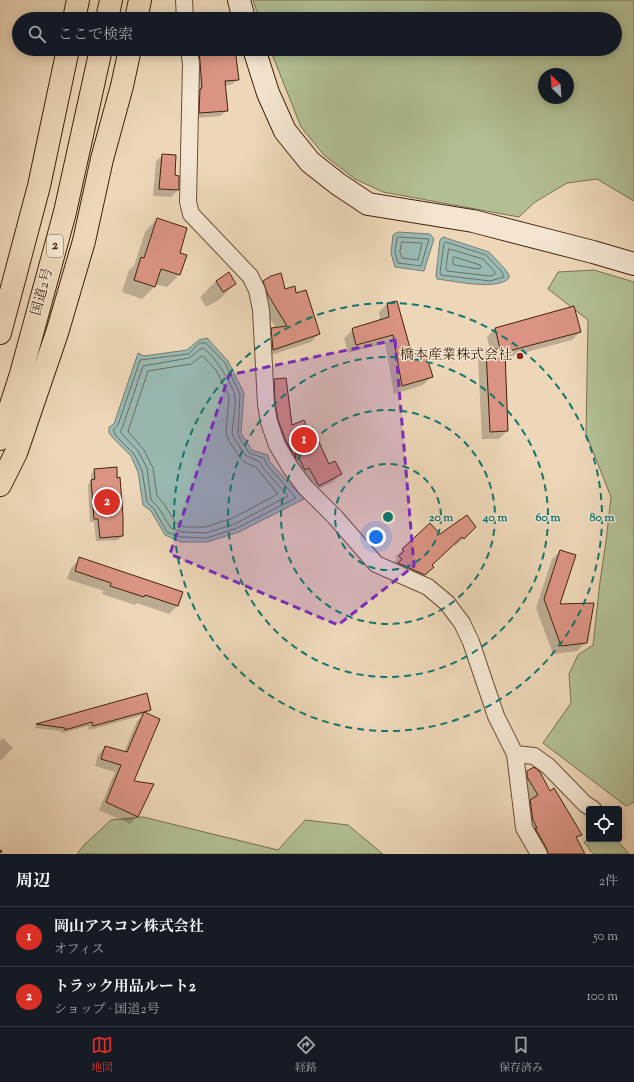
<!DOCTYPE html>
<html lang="ja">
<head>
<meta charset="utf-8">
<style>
  :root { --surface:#171b24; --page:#242831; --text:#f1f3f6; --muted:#9ea1a6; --line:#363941; --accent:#d93025 }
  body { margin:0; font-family:"Sorts Mill Goudy","Noto Serif JP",serif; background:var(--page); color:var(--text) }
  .controls { position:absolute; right:12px; bottom:12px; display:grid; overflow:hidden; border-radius:4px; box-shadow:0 2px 10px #0003 }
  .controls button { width:36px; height:36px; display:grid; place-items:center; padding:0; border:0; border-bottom:1px solid var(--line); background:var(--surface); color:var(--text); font:20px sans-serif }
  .compass { position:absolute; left:538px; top:68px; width:36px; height:36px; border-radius:50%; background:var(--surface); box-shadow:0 2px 10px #0003; rotate:335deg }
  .you { position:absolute; left:376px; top:537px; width:14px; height:14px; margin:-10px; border:3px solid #fff; border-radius:50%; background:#1a73e8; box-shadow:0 0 0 6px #1a73e833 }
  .badge { display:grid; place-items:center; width:26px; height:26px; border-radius:50%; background:var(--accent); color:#fff; font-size:13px; font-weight:700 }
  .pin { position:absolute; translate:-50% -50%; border:2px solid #fff; box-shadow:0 1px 4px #0006 }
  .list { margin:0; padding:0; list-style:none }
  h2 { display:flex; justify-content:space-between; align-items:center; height:52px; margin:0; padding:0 16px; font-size:17px }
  h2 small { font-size:13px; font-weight:400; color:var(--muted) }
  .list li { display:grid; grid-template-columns:26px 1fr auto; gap:12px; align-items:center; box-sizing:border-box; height:60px; padding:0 16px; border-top:1px solid var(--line) }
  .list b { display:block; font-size:15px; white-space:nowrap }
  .list p { margin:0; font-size:13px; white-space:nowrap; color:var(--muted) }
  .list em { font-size:13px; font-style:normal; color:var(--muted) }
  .icon { flex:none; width:22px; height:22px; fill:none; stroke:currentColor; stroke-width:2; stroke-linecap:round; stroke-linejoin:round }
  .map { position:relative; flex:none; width:634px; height:854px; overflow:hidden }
  .search { position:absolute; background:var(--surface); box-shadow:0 2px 10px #0003; left:12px; right:12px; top:12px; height:44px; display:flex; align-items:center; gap:10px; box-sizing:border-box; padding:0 14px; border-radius:22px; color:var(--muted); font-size:15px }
  .sheet { height:172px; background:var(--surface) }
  nav { display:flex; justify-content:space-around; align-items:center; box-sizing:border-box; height:56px; border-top:1px solid var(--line); background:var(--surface); font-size:11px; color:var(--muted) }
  nav a { display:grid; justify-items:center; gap:2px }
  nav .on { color:var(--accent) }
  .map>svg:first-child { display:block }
  .green { fill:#b2bf94; stroke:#7a7050; fill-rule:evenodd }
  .water { fill:#99b9b3; stroke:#767d70 }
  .shadow { fill:#0003 }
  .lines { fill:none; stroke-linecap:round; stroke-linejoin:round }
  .shore { stroke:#6d6e5f; stroke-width:1 }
  .building { fill:#db9483; stroke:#41220b }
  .street-casing { stroke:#6c4f36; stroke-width:18 }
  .secondary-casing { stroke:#41220b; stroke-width:24 }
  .highway-casing { stroke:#41220b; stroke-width:24 }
  .path { stroke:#41220b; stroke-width:2.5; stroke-dasharray:3 2; stroke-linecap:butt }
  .street { stroke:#f3e5d1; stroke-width:16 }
  .secondary { stroke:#f3e5d1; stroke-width:22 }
  .highway { stroke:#edd7b8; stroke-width:22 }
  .marked { fill:#7b2cbf; fill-opacity:0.2; stroke:#7b2cbf; stroke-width:3; stroke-dasharray:8 5; stroke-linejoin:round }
  .ring { fill:none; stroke:#0f766e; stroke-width:2; stroke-dasharray:7 5 }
  .poi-dot { fill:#8f2418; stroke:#f3e5d1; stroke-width:1.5 }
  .labels { text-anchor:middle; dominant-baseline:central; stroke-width:3; stroke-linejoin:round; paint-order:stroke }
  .shield { fill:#f3e5d1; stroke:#765c46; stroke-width:1 }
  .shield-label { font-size:13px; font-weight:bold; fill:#41220b }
  .street-label { font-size:14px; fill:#41220b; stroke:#f3e5d1 }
  .poi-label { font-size:14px; fill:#41220b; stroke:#f3e5d1; text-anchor:end }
  .centre { fill:#0f766e; stroke:#f3e5d1; stroke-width:2 }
  .ring-label { font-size:12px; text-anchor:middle; font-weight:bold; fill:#0f766e; stroke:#f3e5d1; stroke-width:3; stroke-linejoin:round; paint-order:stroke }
</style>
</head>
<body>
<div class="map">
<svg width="634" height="854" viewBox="0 0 634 854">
  <rect width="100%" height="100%" fill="#edd7b8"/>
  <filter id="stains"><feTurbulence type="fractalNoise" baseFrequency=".005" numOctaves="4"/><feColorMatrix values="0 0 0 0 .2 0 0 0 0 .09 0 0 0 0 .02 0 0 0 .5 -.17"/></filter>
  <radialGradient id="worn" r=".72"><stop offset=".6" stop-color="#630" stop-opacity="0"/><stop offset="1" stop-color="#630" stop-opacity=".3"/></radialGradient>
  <g class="green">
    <path d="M253,0H634V201L597,179L567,183L535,202L519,217L383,192L355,179L324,155L301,127L270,49H615V19H259ZM544,74H568V98H544Z"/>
    <polygon points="594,270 634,282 634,802 626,806 543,743 571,703 569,674 578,655 593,645 600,582 606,541 611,497 586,434 588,320 548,289 558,272"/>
    <polygon points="143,817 278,850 305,820 348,825 383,854 77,854 84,845 111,820"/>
    <polygon points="589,839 616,839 629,854 593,854 584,842"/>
  </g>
  <g class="water">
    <polygon points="398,232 430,234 434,239 424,271 395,267 391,253 393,235"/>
    <path d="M443,237L489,252L505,269L509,275V278C497,291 455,281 437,279L436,275L440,240Z"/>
    <polygon points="207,338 228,361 244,393 241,433 252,450 268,455 270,462 304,499 239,532 207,542 181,542 165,535 151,511 143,505 138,472 131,456 114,439 109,433 109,427 114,424 138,353 144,356 187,350 199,340"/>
  </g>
  <g class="shadow">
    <polygon points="192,49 198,49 199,53 201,52 200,49 234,49 238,79 233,84 225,86 226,111 221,116 195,118"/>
    <polygon points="163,155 174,176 178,176 178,190 171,197 153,196 156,161"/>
    <polygon points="157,219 178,253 186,256 179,275 167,287 155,284 155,286 142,299 122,292 129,270 134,266 145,232"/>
    <polygon points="228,273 235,284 219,300 206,307 200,297 216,281"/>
    <polygon points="264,282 296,294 319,334 311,342 265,357 264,337 272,329 276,328 259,302 256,290"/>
    <polygon points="387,304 411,356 431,377 423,385 394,394 385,343 348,353 344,338 354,329 380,321 379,312"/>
    <polygon points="574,308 580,332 572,340 504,358 507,431 499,439 482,439 478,359 487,351 490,351 487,337 495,328"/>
    <polygon points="275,380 291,427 308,430 329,465 341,473 333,482 310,493 290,464 266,389"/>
    <polygon points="95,470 122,536 118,540 96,541 94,522 90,522 88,485 91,481 91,474"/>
    <polygon points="467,535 455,546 453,544 431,565 432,567 416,583 391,565 397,559 395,557 403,549 440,536"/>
    <polygon points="560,551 559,605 586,642 577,651 553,654 536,608 552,559"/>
    <polygon points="79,560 177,606 169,614 137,603 135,605 102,594 104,591 67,579 71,568"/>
    <polygon points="146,694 150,710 146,714 132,782 137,816 130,824 99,810 115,772 95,766 98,755 105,747 124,752 137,721 143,715 89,730 88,726 62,733 61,731 34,728 37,725"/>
    <polygon points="3,738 13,748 0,761 0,741"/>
    <polygon points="527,772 550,792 580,834 576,839 583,854 538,854 523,808 530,802 520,784 520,780"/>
  </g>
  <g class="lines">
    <g class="shore">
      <polygon points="398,237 429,239 421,266 398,263 395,252 397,238"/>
      <polygon points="402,242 422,243 418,260 402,258 400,252"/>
      <polygon points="446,242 486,255 502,272 504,277 490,281 441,275 440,273 444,244"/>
      <polygon points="449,249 483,259 495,272 495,274 490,276 447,271 446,269"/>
      <polygon points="455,257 480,265 481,267 479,269 454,265 453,264 453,258"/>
      <polygon points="200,343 206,343 225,363 240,394 238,435 249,453 264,458 267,465 296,498 237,528 207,538 181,537 167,532 154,509 147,502 142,470 134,454 117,437 113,430 118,425 140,360 188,354"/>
      <path d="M202,348C212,351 233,385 235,396C236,406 233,422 232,433L234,438L245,455L260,462L263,468L288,496L235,524L206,533L182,532L171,528L158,507L151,500L147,468L138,451L120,432L123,426L143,366L189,358Z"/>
      <polygon points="202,356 204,357 216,370 229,396 226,433 229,441 241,459 246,463 256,467 278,494 233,518 205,527 184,527 176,523 164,504 157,496 153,468 144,450 128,431 148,371 191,364"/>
    </g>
  </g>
  <g class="building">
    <polygon points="199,49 235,49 239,80 225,81 228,111 199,113 200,89 202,88"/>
    <polygon points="162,154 176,155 175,175 179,176 179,190 159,189"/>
    <polygon points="157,218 187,228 180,253 187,255 180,275 161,269 155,287 134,280 141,257 144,258"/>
    <polygon points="229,272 236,284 223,292 216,281"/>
    <polygon points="281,273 285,289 295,286 296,293 306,290 320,334 273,350 271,328 287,326 267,293 263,281 271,276"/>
    <polygon points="397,301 412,355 425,351 433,377 402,386 393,335 356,345 352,329 353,328 389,317 387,303"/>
    <polygon points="574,306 581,332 505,352 508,431 490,432 486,350 500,349 495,328"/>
    <polygon points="286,378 292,425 304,420 308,429 312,427 329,464 335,461 342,474 319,486 309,468 305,470 295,450 296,459 286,441 278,420 275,403 274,379"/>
    <polygon points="117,467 117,478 120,477 123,517 123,536 100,538 98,519 94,519 91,480 95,479 94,469"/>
    <polygon points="467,515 476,527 464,539 462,537 432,565 434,567 425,575 398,563 402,559 399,556 404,551 402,549 430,523 440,534"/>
    <polygon points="560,550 576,555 560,604 594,603 587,643 561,646 544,599"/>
    <polygon points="79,557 183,592 178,606 145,595 144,597 110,586 111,583 75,571"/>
    <polygon points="147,693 151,710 93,726 92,722 65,730 65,728 36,724"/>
    <polygon points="144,712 160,719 134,781 154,784 138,817 106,802 121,765 101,759 105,746 127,752"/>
    <polygon points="534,767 540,772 550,791 554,788 578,828 582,835 576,837 585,854 548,854 547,849 535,828 537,828 533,820 530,800 538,795 527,777 527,771"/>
  </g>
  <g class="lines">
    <g class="street-casing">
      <g id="street">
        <polyline points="184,0 185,19"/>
        <polyline points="189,49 191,64 188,202 191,214 250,276 257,290 261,310 266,404 269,422 277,445 290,467 305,487 335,517 376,564 428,587 447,603 462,623 471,642 496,716 515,754 524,828 539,854"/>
        <polyline points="515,754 534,756 548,766 585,804 593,809"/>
      </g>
    </g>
    <g class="secondary-casing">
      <g id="secondary">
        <polyline points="239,0 244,19"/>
        <polyline points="254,49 268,93 285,131 310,162 338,184 368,204 473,221 593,252 634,264"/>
      </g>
    </g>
    <g class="highway-casing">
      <g id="highway">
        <polyline points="74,19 78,0"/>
        <polyline points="107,19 111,0"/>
        <polyline points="136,19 140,0"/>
        <polyline points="0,333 39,186 68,49"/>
        <polyline points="0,439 21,374 65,212 101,49"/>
        <polyline points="0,485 16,453 57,333 84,241 102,159 122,86 130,49"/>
      </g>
    </g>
    <polyline class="path" points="0,850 2,854"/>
    <use href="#street" class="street"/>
    <use href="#secondary" class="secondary"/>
    <use href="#highway" class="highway"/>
  </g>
  <path class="marked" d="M395,340L414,566L338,625L170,554L229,375Z"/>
  <g class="ring">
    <circle cx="388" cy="517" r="53"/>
    <circle cx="388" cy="517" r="107"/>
    <circle cx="388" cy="517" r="160"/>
    <circle cx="388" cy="517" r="214"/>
  </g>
  <circle class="poi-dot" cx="520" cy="356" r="4"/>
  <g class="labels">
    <rect class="shield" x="47" y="235" width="16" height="22" rx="3"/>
    <g class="shield-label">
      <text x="55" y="246">2</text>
    </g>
    <g class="street-label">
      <text transform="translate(43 292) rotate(-75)">国道2号</text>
    </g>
    <g class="poi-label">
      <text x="512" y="356">橋本産業株式会社</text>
    </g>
  </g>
  <circle cx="388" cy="517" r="6" class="centre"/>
  <g class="ring-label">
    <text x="441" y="521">20 m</text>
    <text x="495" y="521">40 m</text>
    <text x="548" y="521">60 m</text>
    <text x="602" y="521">80 m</text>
  </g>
  <rect width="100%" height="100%" filter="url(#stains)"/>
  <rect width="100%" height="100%" fill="url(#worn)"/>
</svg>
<div class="controls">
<button><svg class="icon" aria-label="locate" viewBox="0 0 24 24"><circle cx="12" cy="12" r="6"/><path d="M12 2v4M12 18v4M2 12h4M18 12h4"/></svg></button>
</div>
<svg class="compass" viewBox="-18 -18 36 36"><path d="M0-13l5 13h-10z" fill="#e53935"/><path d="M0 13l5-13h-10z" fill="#9ea1a6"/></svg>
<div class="you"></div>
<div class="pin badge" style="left:304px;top:440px">1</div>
<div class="pin badge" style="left:107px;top:502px">2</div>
<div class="search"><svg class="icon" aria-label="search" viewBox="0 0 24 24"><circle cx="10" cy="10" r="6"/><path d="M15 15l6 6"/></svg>ここで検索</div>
</div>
<section class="sheet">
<h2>周辺<small>2件</small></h2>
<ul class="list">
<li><span class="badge">1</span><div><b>岡山アスコン株式会社</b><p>オフィス</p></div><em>50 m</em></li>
<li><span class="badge">2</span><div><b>トラック用品ルート2</b><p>ショップ · 国道2号</p></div><em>100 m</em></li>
</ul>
</section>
<nav>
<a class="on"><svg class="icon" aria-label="map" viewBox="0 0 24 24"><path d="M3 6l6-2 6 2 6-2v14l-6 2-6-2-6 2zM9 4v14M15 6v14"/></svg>地図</a>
<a><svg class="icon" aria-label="directions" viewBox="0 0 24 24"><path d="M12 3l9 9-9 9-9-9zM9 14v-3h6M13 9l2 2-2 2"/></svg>経路</a>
<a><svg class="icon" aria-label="saved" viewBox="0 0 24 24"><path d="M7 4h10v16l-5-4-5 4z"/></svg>保存済み</a>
</nav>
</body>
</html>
